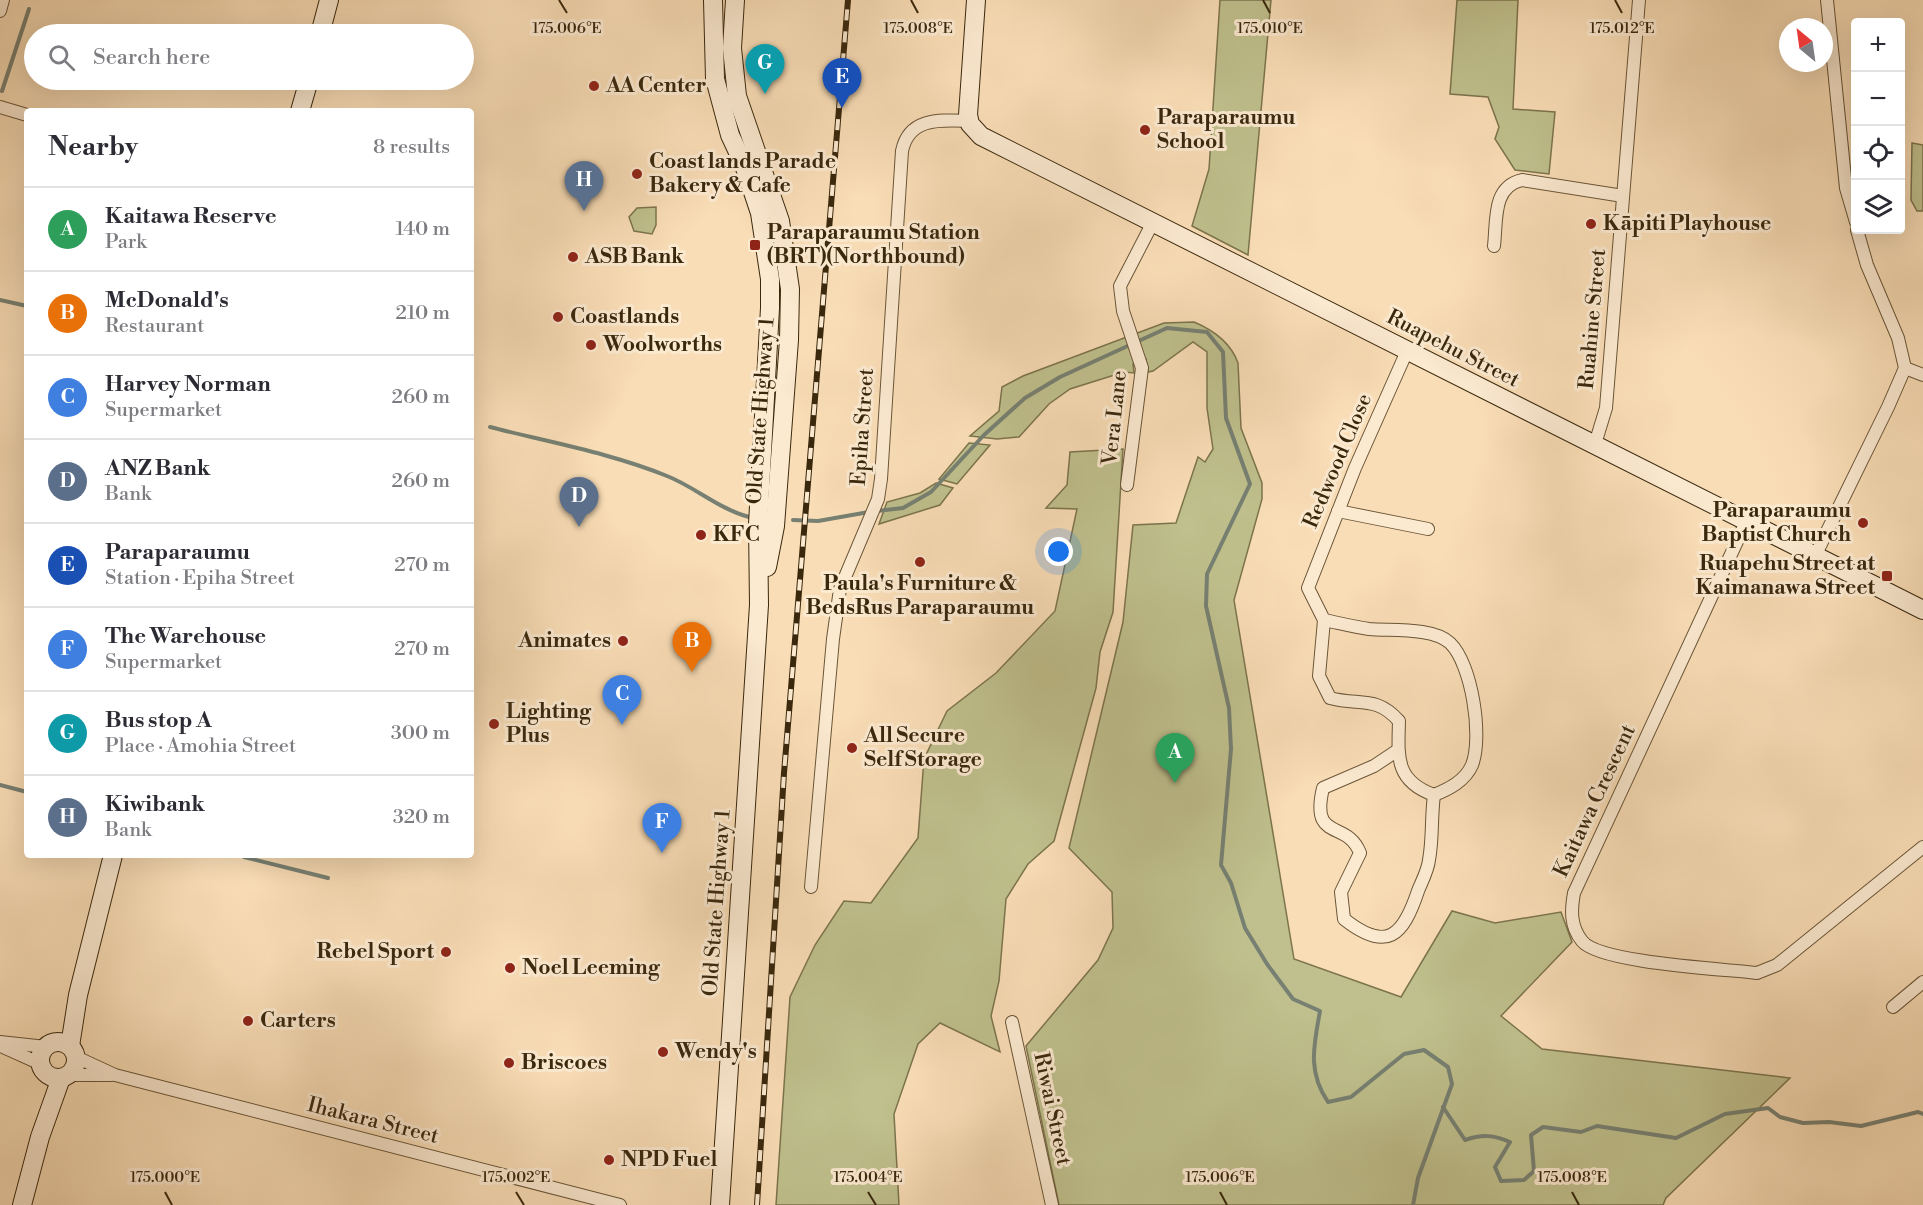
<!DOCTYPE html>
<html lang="en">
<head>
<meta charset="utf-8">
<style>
  :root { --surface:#fff; --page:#f7f7f7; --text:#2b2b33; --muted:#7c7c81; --line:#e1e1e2; --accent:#8f2418 }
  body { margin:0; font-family:"Libre Bodoni",serif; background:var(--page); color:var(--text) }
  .controls { position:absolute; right:18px; top:18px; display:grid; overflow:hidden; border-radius:6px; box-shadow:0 6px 24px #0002 }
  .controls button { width:54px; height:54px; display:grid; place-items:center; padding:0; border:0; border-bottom:2px solid var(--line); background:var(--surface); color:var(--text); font:30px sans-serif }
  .compass { position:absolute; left:1779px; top:18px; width:54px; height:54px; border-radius:50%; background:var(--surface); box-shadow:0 6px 24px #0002; rotate:331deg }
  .you { position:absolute; left:1059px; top:552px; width:21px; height:21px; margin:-15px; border:4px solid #fff; border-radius:50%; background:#1a73e8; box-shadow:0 0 0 9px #1a73e833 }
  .badge { display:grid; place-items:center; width:39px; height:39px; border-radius:50%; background:var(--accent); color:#fff; font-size:20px; font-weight:700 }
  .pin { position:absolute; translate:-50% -50px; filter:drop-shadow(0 2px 3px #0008) }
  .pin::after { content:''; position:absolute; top:32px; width:21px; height:18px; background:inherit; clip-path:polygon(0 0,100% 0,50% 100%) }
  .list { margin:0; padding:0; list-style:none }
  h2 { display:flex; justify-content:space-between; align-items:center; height:78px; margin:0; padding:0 24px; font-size:26px }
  h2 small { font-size:20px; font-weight:400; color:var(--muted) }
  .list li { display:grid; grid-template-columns:39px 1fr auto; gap:18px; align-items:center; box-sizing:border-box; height:84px; padding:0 24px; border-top:2px solid var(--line) }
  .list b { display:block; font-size:22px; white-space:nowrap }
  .list p { margin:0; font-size:20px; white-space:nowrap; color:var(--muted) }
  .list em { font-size:20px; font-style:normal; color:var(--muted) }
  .icon { flex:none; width:33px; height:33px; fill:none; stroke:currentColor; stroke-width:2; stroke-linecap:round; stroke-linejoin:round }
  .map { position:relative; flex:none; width:1923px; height:1205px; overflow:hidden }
  .search { position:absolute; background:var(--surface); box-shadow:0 6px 24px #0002; left:24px; top:24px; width:450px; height:66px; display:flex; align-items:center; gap:15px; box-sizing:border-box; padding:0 21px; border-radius:33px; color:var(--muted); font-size:22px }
  .panel { position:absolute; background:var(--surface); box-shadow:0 6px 24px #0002; left:24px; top:108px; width:450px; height:750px; border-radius:6px }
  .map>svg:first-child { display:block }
  .green { fill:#bfc08d; stroke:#7c744d; stroke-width:1.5 }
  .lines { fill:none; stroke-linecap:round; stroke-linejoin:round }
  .stream { stroke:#778072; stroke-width:4 }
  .street-casing { stroke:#6a5537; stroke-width:14 }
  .secondary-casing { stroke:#3a280d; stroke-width:20 }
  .street { stroke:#fbe9d0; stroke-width:12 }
  .secondary { stroke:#fbe9d0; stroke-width:18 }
  .rail-casing { stroke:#3a280d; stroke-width:6 }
  .rail { stroke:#fbe9d0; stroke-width:4; stroke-dasharray:11; stroke-linecap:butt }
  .ticks { fill:none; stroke:#3a280d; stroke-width:2 }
  .poi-dot { fill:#8f2418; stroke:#fbe9d0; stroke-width:2 }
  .labels { text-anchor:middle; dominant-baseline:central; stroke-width:6; stroke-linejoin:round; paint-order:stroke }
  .poi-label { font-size:21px; font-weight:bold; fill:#3a280d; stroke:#fbe9d0; text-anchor:start }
  .street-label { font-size:21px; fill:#3a280d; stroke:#fbe9d0 }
  .ticks-label { font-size:15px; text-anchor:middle; fill:#3a280d; stroke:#fbe9d0; stroke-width:6; stroke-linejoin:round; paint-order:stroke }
</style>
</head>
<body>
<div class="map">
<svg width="1923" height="1205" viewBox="0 0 1923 1205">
  <rect width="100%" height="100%" fill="#f9ddb6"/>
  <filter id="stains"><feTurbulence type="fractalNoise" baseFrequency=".00333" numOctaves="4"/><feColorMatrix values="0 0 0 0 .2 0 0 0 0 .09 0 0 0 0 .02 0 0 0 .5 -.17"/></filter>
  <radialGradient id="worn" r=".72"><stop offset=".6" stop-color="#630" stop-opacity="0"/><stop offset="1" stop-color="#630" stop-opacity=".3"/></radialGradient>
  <g class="green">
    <polygon points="1220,0 1271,0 1248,255 1192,226 1209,169"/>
    <polygon points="1457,0 1518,0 1513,109 1555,112 1549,174 1515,170 1495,139 1499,127 1488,97 1450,94"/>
    <polygon points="1912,143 1923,145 1923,211 1917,211 1911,200"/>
    <polygon points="656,207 656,225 652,234 634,231 629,217 637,208"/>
    <path d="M1194,322C1213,330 1231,343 1238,363L1241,428L1262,483V499L1234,600L1294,959L1401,997L1452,911L1495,923L1561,912L1572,942L1501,1016L1542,1049L1790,1078L1666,1198L1663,1205H1059L1026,1046L1098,960L1113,928L1112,892L1069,848L1123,622L1133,525L1176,523L1198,457L1205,462L1213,449L1207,408V352L1193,342L1153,371L1148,372L1146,359L1133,364L1134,373L1124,372L1070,389L1049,404L1019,437L997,439L970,436L999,411L1002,387L1023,376L1164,323Z"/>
    <polygon points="969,443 990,445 957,484 939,479"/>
    <polygon points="1123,449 1113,612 1100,652 1096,688 1054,841 1028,864 1006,899 999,981 991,1016 1000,1052 940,1023 918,1044 894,1114 899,1205 776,1205 790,997 815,945 844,901 871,903 918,838 924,759 947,711 996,673 1055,611 1077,509 1046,508 1067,485 1070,452"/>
    <polygon points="936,483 953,488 940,505 879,524 887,502 920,493"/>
  </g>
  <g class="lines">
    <g class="stream">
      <polyline points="2,91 29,9"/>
      <polyline points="0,300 27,306"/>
      <path d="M490,427C548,442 611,453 667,476C695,487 719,509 749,517"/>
      <path d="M877,511L903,508L931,492L984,435L1025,398L1060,377L1167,328L1207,332L1223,352L1226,418L1250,484L1207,574L1206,606L1229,708L1231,749L1221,865L1231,883L1245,928L1267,964L1293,999L1320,1011C1314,1045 1307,1071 1328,1102L1351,1097L1404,1054L1424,1050L1448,1067L1452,1084L1418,1178L1413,1205"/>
      <polyline points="793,520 818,521 869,512"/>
      <polyline points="0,785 27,792"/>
      <polyline points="244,857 328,878"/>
      <path d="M1443,1107L1465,1140C1482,1134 1494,1135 1510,1142L1495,1167L1501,1181L1524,1180L1534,1171L1531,1135L1543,1127L1581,1132L1597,1126L1676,1138L1725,1114L1768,1108L1780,1117L1803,1123L1829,1122L1861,1126L1918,1112L1923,1114"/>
    </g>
    <g class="street-casing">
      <g id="street">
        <polyline points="1827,0 1846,188 1856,222"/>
        <polyline points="0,11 3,0"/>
        <polyline points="0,107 27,115"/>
        <path d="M1494,246C1497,220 1492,187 1522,180L1623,196"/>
        <polyline points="1905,368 1923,375"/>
        <polyline points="1595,444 1606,408 1639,0"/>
        <polyline points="1127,485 1142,368 1123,311 1120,286 1152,224"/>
        <polyline points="1338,511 1428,529"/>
        <path d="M1746,522L1574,893C1571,910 1570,926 1582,941C1599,963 1724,969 1757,973L1777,965L1923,847"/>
        <polyline points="1815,556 1888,407 1905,368 1898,338 1867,265 1857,230"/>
        <path d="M1324,620C1339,623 1354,627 1369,629C1391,631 1433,627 1450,643C1472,664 1483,737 1472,765C1465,781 1449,789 1434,795C1395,781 1398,757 1399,721C1376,695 1359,706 1330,698L1319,676L1324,620L1308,588L1355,468L1407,351"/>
        <path d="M1398,750L1374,766L1323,788C1310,843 1347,819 1360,853L1341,892L1344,919C1387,953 1403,936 1418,891C1422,881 1428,870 1429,860C1433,839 1431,817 1434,795"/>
        <path d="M811,887L833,639L840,589L878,499L881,479L902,151C909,117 940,120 969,121"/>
        <polyline points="1893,1007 1923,982"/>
        <polyline points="1012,1022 1052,1205"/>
        <polyline points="0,1042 46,1047"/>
        <polyline points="1,1046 41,1064"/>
        <polyline points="76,1057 115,1075 620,1205"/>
        <polyline points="69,1075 111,1075"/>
      </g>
    </g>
    <g class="secondary-casing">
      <g id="secondary">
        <polyline points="713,0 715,79 730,135 744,165 760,213 770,279 770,308 758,524 759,605 720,1205"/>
        <polyline points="735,0 732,48 737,96 780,221 790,289 789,340 775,526 767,567"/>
        <polyline points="976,0 968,115 970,124 981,136 1923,610"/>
        <polyline points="320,34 329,0"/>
        <polyline points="300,111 309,80"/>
        <circle cx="58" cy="1060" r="18"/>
        <polyline points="70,1046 78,995 113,855"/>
        <polyline points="22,1205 40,1137 61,1078"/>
      </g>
    </g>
    <use href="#street" class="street"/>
    <use href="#secondary" class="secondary"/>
    <g class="rail-casing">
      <polyline id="rail" points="757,1205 784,773 848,0"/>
    </g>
    <use href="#rail" class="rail"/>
  </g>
  <path class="ticks" d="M559,0L567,13M911,0L918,13M1263,0L1270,13M1615,0L1622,13M165,1192L172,1205M516,1192L524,1205M868,1192L876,1205M1220,1192L1227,1205M1572,1192L1579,1205"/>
  <g class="poi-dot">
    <circle cx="594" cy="86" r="6"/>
    <circle cx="1145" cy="130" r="6"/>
    <circle cx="637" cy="174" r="6"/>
    <circle cx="1591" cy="224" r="6"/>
    <rect x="749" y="239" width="12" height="12" rx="3"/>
    <circle cx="573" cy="257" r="6"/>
    <circle cx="558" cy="317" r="6"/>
    <circle cx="591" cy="345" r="6"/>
    <circle cx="1863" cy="523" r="6"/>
    <circle cx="701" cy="535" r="6"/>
    <circle cx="920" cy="562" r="6"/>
    <rect x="1881" y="570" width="12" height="12" rx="3"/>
    <circle cx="623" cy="641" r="6"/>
    <circle cx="494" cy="724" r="6"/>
    <circle cx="852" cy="748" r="6"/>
    <circle cx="446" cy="952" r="6"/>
    <circle cx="510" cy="968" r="6"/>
    <circle cx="248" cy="1021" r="6"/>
    <circle cx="663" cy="1052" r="6"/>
    <circle cx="509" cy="1063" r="6"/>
    <circle cx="609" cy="1160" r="6"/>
  </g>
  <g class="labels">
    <g class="poi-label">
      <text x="606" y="86">AA Center</text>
      <text x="1157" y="118">Paraparaumu<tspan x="1157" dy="24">School</tspan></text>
      <text x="649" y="162">Coast lands Parade<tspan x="649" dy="24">Bakery &amp; Cafe</tspan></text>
      <text x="1603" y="224">Kāpiti Playhouse</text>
      <text x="767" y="233">Paraparaumu Station<tspan x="767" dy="24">(BRT)(Northbound)</tspan></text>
      <text x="585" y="257">ASB Bank</text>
      <text x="570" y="317">Coastlands</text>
      <text x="603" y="345">Woolworths</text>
      <text x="1851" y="511" text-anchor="end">Paraparaumu<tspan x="1851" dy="24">Baptist Church</tspan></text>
      <text x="713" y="535">KFC</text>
      <text x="1875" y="564" text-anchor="end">Ruapehu Street at<tspan x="1875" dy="24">Kaimanawa Street</tspan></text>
      <text x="920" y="584" text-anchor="middle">Paula's Furniture &amp;<tspan x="920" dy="24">BedsRus Paraparaumu</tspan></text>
      <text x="611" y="641" text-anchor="end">Animates</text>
      <text x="506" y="712">Lighting<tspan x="506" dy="24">Plus</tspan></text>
      <text x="864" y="736">All Secure<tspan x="864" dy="24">Self Storage</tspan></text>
      <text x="434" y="952" text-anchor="end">Rebel Sport</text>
      <text x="522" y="968">Noel Leeming</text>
      <text x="260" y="1021">Carters</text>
      <text x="675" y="1052">Wendy's</text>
      <text x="521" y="1063">Briscoes</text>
      <text x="621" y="1160">NPD Fuel</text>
    </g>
    <g class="street-label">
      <text transform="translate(1593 319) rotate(-85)">Ruahine Street</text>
      <text transform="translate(1453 349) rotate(27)">Ruapehu Street</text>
      <text transform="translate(761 411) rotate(-86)">Old State Highway 1</text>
      <text transform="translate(1115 418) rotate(-84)">Vera Lane</text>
      <text transform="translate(863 427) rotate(-86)">Epiha Street</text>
      <text transform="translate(1338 461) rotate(-67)">Redwood Close</text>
      <text transform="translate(1595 801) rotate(-65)">Kaitawa Crescent</text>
      <text transform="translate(717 903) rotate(-86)">Old State Highway 1</text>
      <text transform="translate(1052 1109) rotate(78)">Riwai Street</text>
      <text transform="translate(373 1121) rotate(14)">Ihakara Street</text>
    </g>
  </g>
  <g class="ticks-label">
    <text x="567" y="33">175.006°E</text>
    <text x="918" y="33">175.008°E</text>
    <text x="1270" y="33">175.010°E</text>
    <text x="1622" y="33">175.012°E</text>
    <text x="165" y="1182">175.000°E</text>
    <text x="516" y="1182">175.002°E</text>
    <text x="868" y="1182">175.004°E</text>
    <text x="1220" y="1182">175.006°E</text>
    <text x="1572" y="1182">175.008°E</text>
  </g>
  <rect width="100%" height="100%" filter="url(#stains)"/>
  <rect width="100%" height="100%" fill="url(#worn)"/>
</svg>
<div class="controls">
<button>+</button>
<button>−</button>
<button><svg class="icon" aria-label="locate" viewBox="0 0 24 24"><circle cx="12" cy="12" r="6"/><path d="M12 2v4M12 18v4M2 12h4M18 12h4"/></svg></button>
<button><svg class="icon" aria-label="layers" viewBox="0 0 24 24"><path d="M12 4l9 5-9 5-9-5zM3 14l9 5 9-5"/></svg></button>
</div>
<svg class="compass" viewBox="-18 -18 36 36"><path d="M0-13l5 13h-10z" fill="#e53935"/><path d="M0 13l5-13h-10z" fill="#7c7c81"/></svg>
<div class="you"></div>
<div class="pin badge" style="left:1175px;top:783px;background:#2e9e5b">A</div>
<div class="pin badge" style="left:692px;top:672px;background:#e8710a">B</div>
<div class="pin badge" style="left:622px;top:725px;background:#3f7fe0">C</div>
<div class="pin badge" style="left:579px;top:527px;background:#5c6f8a">D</div>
<div class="pin badge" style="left:842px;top:108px;background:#1a4fb4">E</div>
<div class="pin badge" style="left:662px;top:853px;background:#3f7fe0">F</div>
<div class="pin badge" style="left:765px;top:94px;background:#0f9aa8">G</div>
<div class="pin badge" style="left:584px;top:211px;background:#5c6f8a">H</div>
<div class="search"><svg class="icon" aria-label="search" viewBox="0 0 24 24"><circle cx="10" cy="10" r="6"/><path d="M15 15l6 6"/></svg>Search here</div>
<section class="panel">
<h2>Nearby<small>8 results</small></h2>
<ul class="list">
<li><span class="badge" style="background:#2e9e5b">A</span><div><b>Kaitawa Reserve</b><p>Park</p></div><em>140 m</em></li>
<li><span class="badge" style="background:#e8710a">B</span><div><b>McDonald's</b><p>Restaurant</p></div><em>210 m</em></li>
<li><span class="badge" style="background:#3f7fe0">C</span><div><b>Harvey Norman</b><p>Supermarket</p></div><em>260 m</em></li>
<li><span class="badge" style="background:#5c6f8a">D</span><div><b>ANZ Bank</b><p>Bank</p></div><em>260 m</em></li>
<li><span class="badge" style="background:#1a4fb4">E</span><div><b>Paraparaumu</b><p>Station · Epiha Street</p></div><em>270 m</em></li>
<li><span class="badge" style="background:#3f7fe0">F</span><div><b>The Warehouse</b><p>Supermarket</p></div><em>270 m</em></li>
<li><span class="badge" style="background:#0f9aa8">G</span><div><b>Bus stop A</b><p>Place · Amohia Street</p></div><em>300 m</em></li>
<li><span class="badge" style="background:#5c6f8a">H</span><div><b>Kiwibank</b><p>Bank</p></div><em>320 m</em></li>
</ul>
</section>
</div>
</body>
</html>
